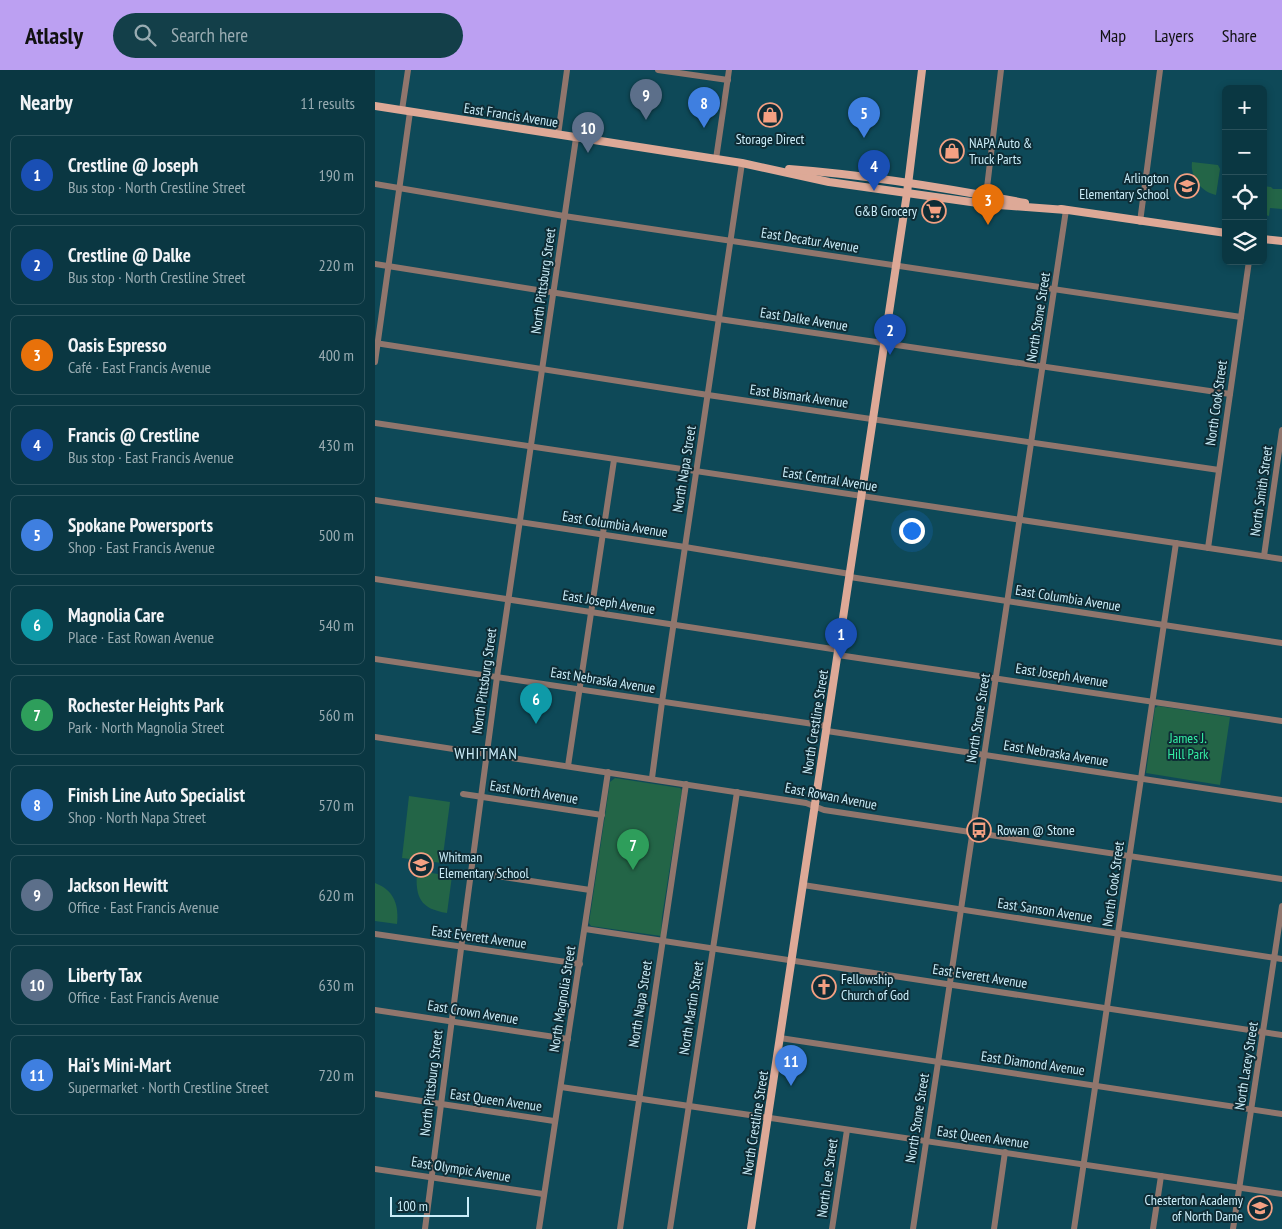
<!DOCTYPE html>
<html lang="en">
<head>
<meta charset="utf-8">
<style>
  :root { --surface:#0a3742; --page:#133f49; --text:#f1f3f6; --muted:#99acb2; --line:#2a515b; --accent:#bca0f2 }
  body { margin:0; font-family:"PT Sans Narrow",sans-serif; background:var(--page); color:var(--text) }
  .controls { position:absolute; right:15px; top:15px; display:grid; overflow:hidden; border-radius:8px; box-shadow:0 2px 8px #0003 }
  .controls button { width:45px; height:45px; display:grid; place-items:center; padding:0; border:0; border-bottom:1px solid var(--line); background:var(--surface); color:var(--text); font:25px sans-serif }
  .scale { position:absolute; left:15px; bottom:12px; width:79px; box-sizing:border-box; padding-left:5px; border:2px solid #cbedf9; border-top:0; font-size:14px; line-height:18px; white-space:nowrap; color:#cbedf9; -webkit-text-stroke:4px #0e2c35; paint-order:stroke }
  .you { position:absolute; left:536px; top:460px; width:18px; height:18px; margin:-12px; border:4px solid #fff; border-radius:50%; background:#1a73e8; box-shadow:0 0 0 8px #1a73e833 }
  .badge { display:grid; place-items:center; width:32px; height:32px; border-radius:50%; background:var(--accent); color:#fff; font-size:16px; font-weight:700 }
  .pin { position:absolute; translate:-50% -41px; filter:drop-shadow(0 1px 2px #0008) }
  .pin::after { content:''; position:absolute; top:26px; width:18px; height:15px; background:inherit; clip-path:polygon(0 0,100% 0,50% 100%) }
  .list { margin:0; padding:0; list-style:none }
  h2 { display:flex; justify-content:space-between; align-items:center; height:65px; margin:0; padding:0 20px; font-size:21px }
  h2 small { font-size:16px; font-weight:400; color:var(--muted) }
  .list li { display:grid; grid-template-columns:32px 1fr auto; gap:15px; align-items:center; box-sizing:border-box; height:80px; margin:0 10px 10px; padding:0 10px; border:1px solid var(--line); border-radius:8px }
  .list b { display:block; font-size:19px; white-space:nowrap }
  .list p { margin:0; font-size:16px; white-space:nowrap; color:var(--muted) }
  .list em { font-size:16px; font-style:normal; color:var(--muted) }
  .icon { flex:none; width:28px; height:28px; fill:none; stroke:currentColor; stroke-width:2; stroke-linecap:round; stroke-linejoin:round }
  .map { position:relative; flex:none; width:907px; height:1159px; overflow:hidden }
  header { display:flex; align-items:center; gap:30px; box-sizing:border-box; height:70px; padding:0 25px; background:var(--accent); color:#111 }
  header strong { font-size:24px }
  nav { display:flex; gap:28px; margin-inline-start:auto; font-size:18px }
  .search { width:350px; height:45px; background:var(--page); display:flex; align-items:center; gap:12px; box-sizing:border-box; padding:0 18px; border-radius:28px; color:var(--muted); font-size:19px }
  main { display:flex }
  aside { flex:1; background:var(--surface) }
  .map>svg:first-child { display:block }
  .green { fill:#236547 }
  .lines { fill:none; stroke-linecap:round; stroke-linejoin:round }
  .minor { stroke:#90766d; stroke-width:6 }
  .major { stroke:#dda997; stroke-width:8 }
  .labels { text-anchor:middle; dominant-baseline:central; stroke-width:4; stroke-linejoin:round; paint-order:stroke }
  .street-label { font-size:14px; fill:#cbedf9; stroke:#0e2c35 }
  .poi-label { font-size:14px; fill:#cbedf9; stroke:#0e2c35; text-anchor:start }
  .park-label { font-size:14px; fill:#34efa4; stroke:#0e2c35 }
  .quarter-label { font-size:16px; letter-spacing:1px; fill:#cbedf9; stroke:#0e2c35 }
</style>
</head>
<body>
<header>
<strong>Atlasly</strong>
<div class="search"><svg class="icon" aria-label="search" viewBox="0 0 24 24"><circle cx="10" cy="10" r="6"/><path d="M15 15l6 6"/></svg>Search here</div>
<nav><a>Map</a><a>Layers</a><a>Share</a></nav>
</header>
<main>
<aside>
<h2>Nearby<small>11 results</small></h2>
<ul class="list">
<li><span class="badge" style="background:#1a4fb4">1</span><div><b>Crestline @ Joseph</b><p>Bus stop · North Crestline Street</p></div><em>190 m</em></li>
<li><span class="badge" style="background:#1a4fb4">2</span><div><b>Crestline @ Dalke</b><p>Bus stop · North Crestline Street</p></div><em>220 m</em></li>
<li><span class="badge" style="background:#e8710a">3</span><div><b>Oasis Espresso</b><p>Café · East Francis Avenue</p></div><em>400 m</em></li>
<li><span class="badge" style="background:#1a4fb4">4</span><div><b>Francis @ Crestline</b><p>Bus stop · East Francis Avenue</p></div><em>430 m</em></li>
<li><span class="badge" style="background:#3f7fe0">5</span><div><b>Spokane Powersports</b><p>Shop · East Francis Avenue</p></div><em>500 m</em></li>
<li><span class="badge" style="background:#0f9aa8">6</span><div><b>Magnolia Care</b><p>Place · East Rowan Avenue</p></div><em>540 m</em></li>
<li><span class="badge" style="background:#2e9e5b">7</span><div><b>Rochester Heights Park</b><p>Park · North Magnolia Street</p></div><em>560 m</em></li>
<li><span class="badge" style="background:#3f7fe0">8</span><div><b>Finish Line Auto Specialist</b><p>Shop · North Napa Street</p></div><em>570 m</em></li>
<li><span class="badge" style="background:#5c6f8a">9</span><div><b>Jackson Hewitt</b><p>Office · East Francis Avenue</p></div><em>620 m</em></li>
<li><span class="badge" style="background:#5c6f8a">10</span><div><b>Liberty Tax</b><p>Office · East Francis Avenue</p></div><em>630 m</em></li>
<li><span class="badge" style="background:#3f7fe0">11</span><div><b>Hai's Mini-Mart</b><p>Supermarket · North Crestline Street</p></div><em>720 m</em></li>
</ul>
</aside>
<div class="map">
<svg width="907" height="1159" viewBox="0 0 907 1159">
  <rect width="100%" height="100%" fill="#0e4958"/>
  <g class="green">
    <path d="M817,92L843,95L845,99L841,125C826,122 815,107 817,92Z"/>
    <polygon points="888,116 896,117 898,119 907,119 907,139 895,138 894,146 888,144"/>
    <polygon points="783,636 855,647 845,715 771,703 780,638"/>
    <polygon points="240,708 305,718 307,720 287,847 286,866 216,856 214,853 235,712"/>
    <polygon points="34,726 75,732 67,793 27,788"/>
    <path d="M42,801L77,806L72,843C45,839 40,827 42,801Z"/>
    <path d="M0,813C19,820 24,835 22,854L0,851Z"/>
  </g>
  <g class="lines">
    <g class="minor">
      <polyline points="283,0 353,10"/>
      <polyline points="27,40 33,0"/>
      <polyline points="183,65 192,0"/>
      <polyline points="341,89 354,0"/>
      <polyline points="0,114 189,146 866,247"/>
      <polyline points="611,126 626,0"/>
      <polyline points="765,152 785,0"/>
      <polyline points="0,194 344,249 855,324"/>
      <polyline points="0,273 333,325 844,400"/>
      <polyline points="0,292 35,42"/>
      <polyline points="0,353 907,489"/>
      <polyline points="0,430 310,477 475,504"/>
      <polyline points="833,478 874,191"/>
      <polyline points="889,486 907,360"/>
      <polyline points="475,507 907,573"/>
      <polyline points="0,509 464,580"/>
      <polyline points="463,585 907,651"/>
      <polyline points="0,589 452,656"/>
      <polyline points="452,661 907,730"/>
      <polyline points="0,667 431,733 449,740 907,809"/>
      <polyline points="193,696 239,390"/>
      <polyline points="277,708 287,632 367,93"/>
      <polyline points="88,724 227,745"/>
      <polyline points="96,802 215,820"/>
      <polyline points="428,815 907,889"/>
      <polyline points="210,859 907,965"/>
      <polyline points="0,864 205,894"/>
      <polyline points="0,940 193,969"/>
      <polyline points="405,968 907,1044"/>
      <polyline points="186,1017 907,1124"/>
      <polyline points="0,1024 179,1051"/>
      <polyline points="0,1099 168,1124"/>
      <polyline points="50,1159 91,840 122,607 201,68"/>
      <polyline points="164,1159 233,702"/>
      <polyline points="245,1159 311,714"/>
      <polyline points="295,1159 362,722"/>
      <polyline points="457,1159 472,1060"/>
      <polyline points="538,1159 691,140"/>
      <polyline points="619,1159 630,1082"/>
      <polyline points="699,1159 801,473"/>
      <polyline points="778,1159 786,1106"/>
      <polyline points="858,1159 907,836"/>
    </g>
    <g class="major">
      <polyline points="0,36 367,93 454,112 610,134 691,140"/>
      <path d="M414,99C494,105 572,118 650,133"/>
      <polyline points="686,139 851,163"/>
      <polyline points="888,169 907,171"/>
      <polyline points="376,1159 532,123 547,0"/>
    </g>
  </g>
  <defs>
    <g id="shop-ring" transform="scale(1.25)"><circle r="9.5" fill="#0e2c35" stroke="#f3a082" stroke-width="1.5"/><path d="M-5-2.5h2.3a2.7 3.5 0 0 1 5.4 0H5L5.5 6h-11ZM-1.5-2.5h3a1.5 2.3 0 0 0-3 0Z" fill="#f3a082"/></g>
    <g id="school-ring" transform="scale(1.25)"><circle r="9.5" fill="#0e2c35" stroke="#f3a082" stroke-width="1.5"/><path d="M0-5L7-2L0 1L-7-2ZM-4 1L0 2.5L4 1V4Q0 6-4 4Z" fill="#f3a082"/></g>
    <g id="supermarket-ring" transform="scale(1.25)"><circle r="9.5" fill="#0e2c35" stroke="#f3a082" stroke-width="1.5"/><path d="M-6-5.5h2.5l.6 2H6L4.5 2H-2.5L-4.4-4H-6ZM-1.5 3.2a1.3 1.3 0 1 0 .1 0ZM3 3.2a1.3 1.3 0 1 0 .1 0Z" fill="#f3a082"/></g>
    <g id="bus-ring" transform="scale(1.25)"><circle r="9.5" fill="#0e2c35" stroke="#f3a082" stroke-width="1.5"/><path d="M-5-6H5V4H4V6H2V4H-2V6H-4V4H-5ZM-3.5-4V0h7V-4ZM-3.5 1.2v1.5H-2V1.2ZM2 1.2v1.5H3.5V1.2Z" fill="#f3a082"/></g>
    <g id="church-ring" transform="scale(1.25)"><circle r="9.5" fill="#0e2c35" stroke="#f3a082" stroke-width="1.5"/><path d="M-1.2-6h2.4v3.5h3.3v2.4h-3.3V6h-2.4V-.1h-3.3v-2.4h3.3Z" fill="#f3a082"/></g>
  </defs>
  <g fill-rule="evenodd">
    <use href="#shop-ring" x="395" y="45"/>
    <use href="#shop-ring" x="577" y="81"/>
    <use href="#school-ring" x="812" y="116"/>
    <use href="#supermarket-ring" x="559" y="141"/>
    <use href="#bus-ring" x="604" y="760"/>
    <use href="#school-ring" x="46" y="795"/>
    <use href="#church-ring" x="449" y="917"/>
    <use href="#school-ring" x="885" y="1138"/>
  </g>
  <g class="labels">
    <g class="street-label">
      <text transform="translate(136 45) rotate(9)">East Francis Avenue</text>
      <text transform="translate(435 170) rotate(9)">East Decatur Avenue</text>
      <text transform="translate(168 211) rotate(-82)">North Pittsburg Street</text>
      <text transform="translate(663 247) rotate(-81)">North Stone Street</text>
      <text transform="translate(429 249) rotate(9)">East Dalke Avenue</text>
      <text transform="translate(424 326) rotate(8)">East Bismark Avenue</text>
      <text transform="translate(841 333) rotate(-82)">North Cook Street</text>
      <text transform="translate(309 399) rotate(-81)">North Napa Street</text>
      <text transform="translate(455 409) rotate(9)">East Central Avenue</text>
      <text transform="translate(886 421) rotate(-82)">North Smith Street</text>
      <text transform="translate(240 454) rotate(9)">East Columbia Avenue</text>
      <text transform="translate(693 528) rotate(9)">East Columbia Avenue</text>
      <text transform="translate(234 532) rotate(9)">East Joseph Avenue</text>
      <text transform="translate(687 605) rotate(9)">East Joseph Avenue</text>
      <text transform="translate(228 610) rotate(9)">East Nebraska Avenue</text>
      <text transform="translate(109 611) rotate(-82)">North Pittsburg Street</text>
      <text transform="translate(603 648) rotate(-81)">North Stone Street</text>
      <text transform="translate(440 652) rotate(-81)">North Crestline Street</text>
      <text transform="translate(681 683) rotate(9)">East Nebraska Avenue</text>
      <text transform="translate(159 722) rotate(9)">East North Avenue</text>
      <text transform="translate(456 726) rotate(11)">East Rowan Avenue</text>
      <text transform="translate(738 814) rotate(-82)">North Cook Street</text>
      <text transform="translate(670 840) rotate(9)">East Sanson Avenue</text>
      <text transform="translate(104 867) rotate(8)">East Everett Avenue</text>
      <text transform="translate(605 906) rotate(9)">East Everett Avenue</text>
      <text transform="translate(187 929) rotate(-81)">North Magnolia Street</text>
      <text transform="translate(265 934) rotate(-81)">North Napa Street</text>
      <text transform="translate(316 938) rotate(-81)">North Martin Street</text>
      <text transform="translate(98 942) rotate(9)">East Crown Avenue</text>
      <text transform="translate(658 993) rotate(8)">East Diamond Avenue</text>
      <text transform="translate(871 996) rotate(-81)">North Lacey Street</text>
      <text transform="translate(56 1013) rotate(-83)">North Pittsburg Street</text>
      <text transform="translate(121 1030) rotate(8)">East Queen Avenue</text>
      <text transform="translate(542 1048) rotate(-81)">North Stone Street</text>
      <text transform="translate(380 1053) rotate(-81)">North Crestline Street</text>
      <text transform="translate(608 1067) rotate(8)">East Queen Avenue</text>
      <text transform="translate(86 1099) rotate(9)">East Olympic Avenue</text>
      <text transform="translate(452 1108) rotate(-82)">North Lee Street</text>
    </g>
    <g class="poi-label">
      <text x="395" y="69" text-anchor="middle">Storage Direct</text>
      <text x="594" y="73">NAPA Auto &amp;<tspan x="594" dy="16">Truck Parts</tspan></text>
      <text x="794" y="108" text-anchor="end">Arlington<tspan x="794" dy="16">Elementary School</tspan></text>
      <text x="542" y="141" text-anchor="end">G&amp;B Grocery</text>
      <text x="622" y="760">Rowan @ Stone</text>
      <text x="64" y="787">Whitman<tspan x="64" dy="16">Elementary School</tspan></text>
      <text x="466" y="909">Fellowship<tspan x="466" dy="16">Church of God</tspan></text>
      <text x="868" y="1130" text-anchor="end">Chesterton Academy<tspan x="868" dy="16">of North Dame</tspan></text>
    </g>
    <g class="park-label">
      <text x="813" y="668">James J.<tspan x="813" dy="16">Hill Park</tspan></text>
    </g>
    <g class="quarter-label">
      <text x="111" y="683">WHITMAN</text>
    </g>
  </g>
</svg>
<div class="controls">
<button>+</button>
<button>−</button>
<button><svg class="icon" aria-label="locate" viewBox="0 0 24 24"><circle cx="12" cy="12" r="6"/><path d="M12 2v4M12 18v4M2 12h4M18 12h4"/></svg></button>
<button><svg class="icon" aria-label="layers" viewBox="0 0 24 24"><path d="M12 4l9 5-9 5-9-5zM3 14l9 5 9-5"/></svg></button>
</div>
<div class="scale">100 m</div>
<div class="you"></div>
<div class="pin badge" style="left:466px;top:589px;background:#1a4fb4">1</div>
<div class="pin badge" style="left:515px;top:285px;background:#1a4fb4">2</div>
<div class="pin badge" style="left:613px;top:155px;background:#e8710a">3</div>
<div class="pin badge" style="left:499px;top:121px;background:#1a4fb4">4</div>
<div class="pin badge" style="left:489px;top:68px;background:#3f7fe0">5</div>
<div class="pin badge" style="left:161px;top:654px;background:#0f9aa8">6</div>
<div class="pin badge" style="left:258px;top:800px;background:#2e9e5b">7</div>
<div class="pin badge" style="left:329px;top:58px;background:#3f7fe0">8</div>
<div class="pin badge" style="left:271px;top:50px;background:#5c6f8a">9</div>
<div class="pin badge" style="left:213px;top:83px;background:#5c6f8a">10</div>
<div class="pin badge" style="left:416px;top:1016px;background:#3f7fe0">11</div>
</div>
</main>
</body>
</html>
